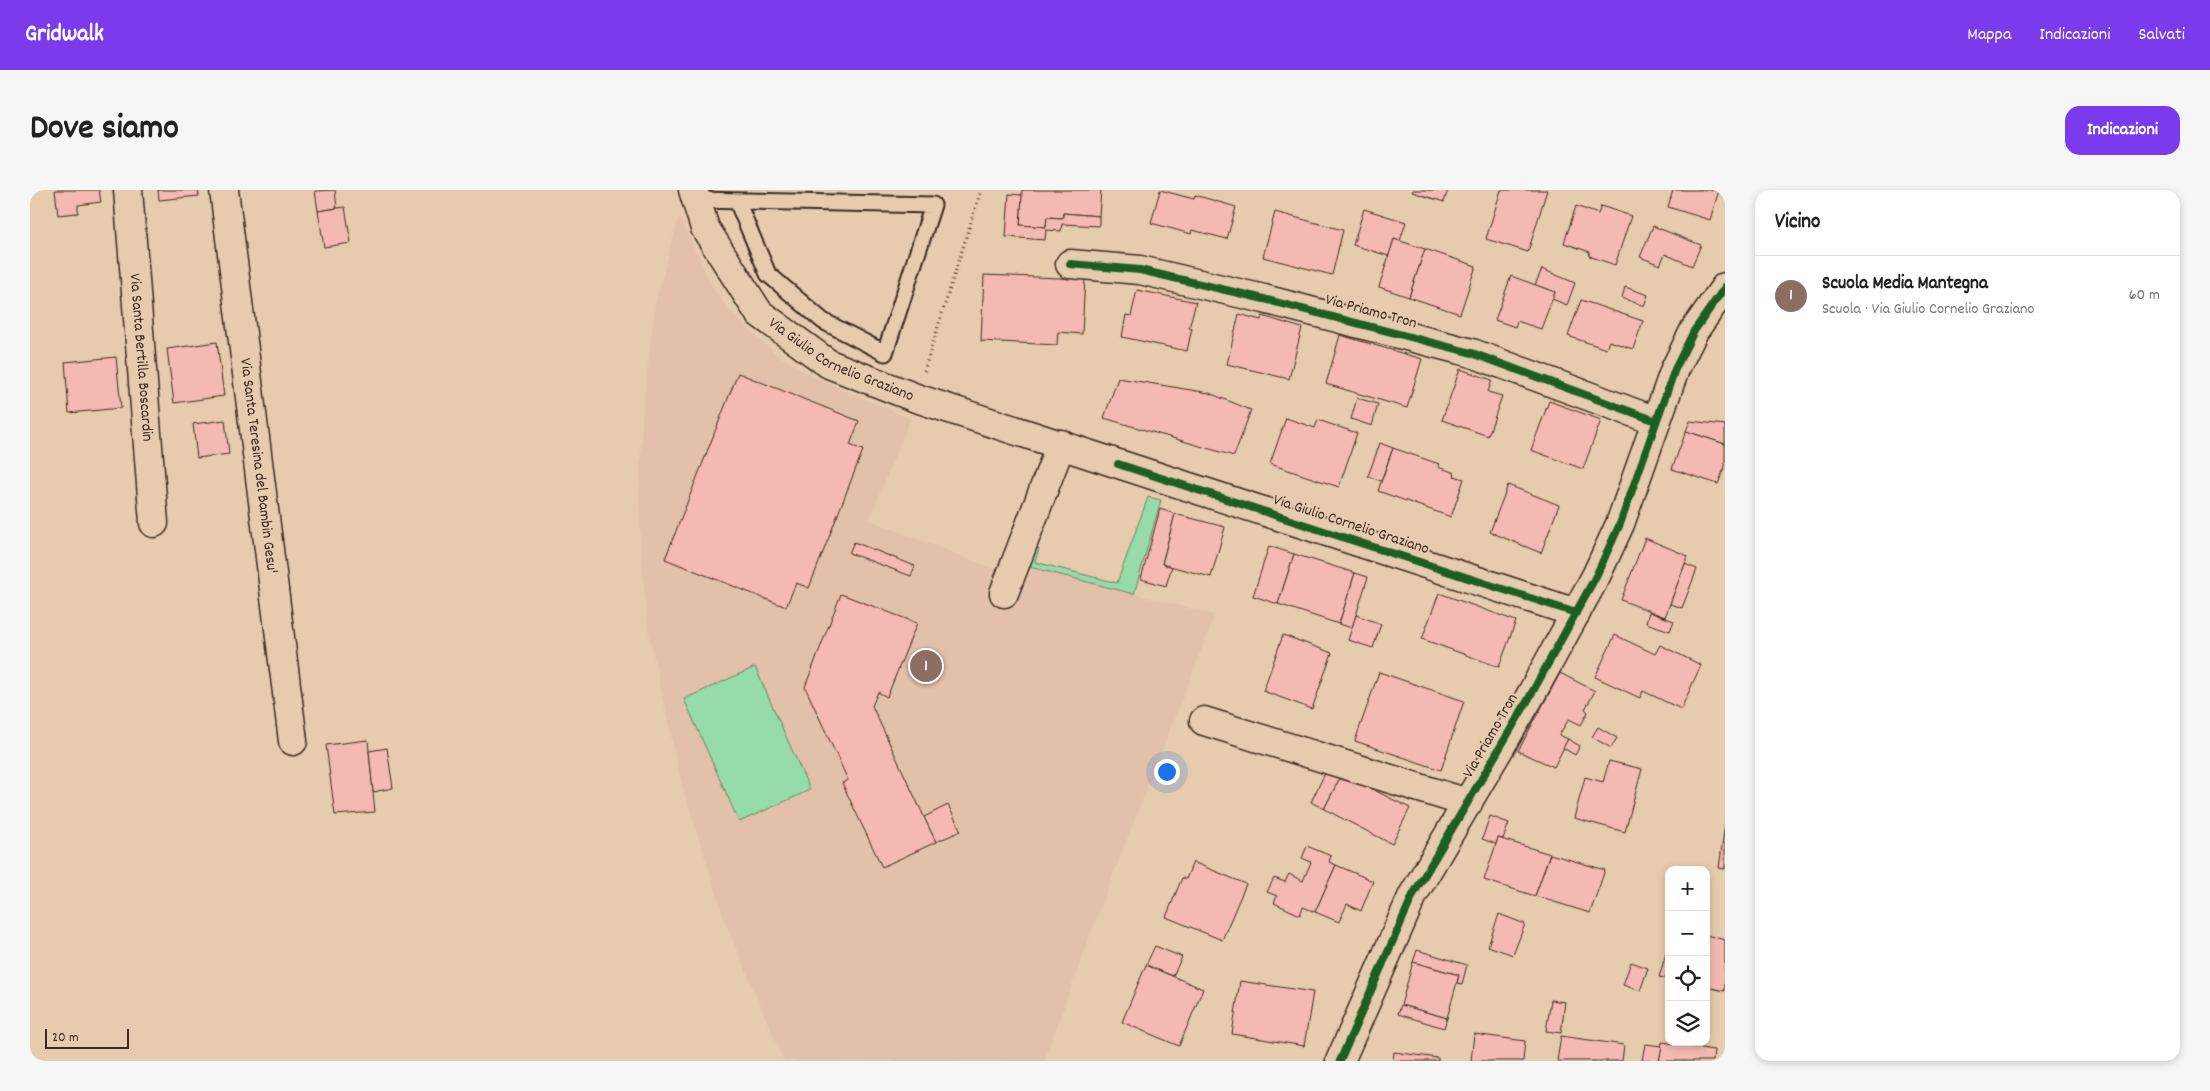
<!DOCTYPE html>
<html lang="it">
<head>
<meta charset="utf-8">
<style>
  :root { --surface:#fff; --page:#f6f6f6; --text:#222; --muted:#767676; --line:#e0e0e0; --accent:#7c3aed }
  body { margin:0; font-family:Dekko,sans-serif; background:var(--page); color:var(--text) }
  .controls { position:absolute; right:15px; bottom:15px; display:grid; overflow:hidden; border-radius:10px; box-shadow:0 2px 8px #0003 }
  .controls button { width:45px; height:45px; display:grid; place-items:center; padding:0; border:0; border-bottom:1px solid var(--line); background:var(--surface); color:var(--text); font:25px sans-serif }
  .scale { position:absolute; left:15px; bottom:12px; width:84px; box-sizing:border-box; padding-left:5px; border:2px solid #3b2a1e; border-top:0; font-size:14px; line-height:18px; white-space:nowrap; color:#3b2a1e; -webkit-text-stroke:4px #e6cbae; paint-order:stroke }
  .you { position:absolute; left:1136px; top:581px; width:18px; height:18px; margin:-12px; border:4px solid #fff; border-radius:50%; background:#1a73e8; box-shadow:0 0 0 8px #1a73e833 }
  .badge { display:grid; place-items:center; width:32px; height:32px; border-radius:50%; background:var(--accent); color:#fff; font-size:16px; font-weight:700 }
  .pin { position:absolute; translate:-50% -50%; border:2px solid #fff; box-shadow:0 1px 5px #0006 }
  .list { margin:0; padding:0; list-style:none }
  h2 { display:flex; justify-content:space-between; align-items:center; height:65px; margin:0; padding:0 20px; font-size:21px }
  h2 small { font-size:16px; font-weight:400; color:var(--muted) }
  .list li { display:grid; grid-template-columns:32px 1fr auto; gap:15px; align-items:center; box-sizing:border-box; height:80px; padding:0 20px; border-top:1px solid var(--line) }
  .list b { display:block; font-size:19px; white-space:nowrap }
  .list p { margin:0; font-size:16px; white-space:nowrap; color:var(--muted) }
  .list em { font-size:16px; font-style:normal; color:var(--muted) }
  .icon { flex:none; width:28px; height:28px; fill:none; stroke:currentColor; stroke-width:2; stroke-linecap:round; stroke-linejoin:round }
  .map { position:relative; flex:none; width:1695px; height:871px; overflow:hidden; border-radius:15px }
  header { display:flex; align-items:center; gap:30px; box-sizing:border-box; height:70px; padding:0 25px; background:var(--accent); color:#fff }
  header strong { font-size:24px }
  nav { display:flex; gap:28px; margin-inline-start:auto; font-size:18px }
  .intro { display:flex; align-items:center; justify-content:space-between; box-sizing:border-box; height:120px; padding:0 30px }
  h1 { margin:0; font-size:35px }
  .button { padding:12px 22px; border-radius:15px; background:var(--accent); color:#fff; font-size:18px; font-weight:700 }
  main { display:flex; gap:30px; padding:0 30px }
  aside { flex:1; background:var(--surface); border-radius:15px; box-shadow:0 2px 8px #0003 }
  .map>svg:first-child { display:block }
  .built { fill:#e3c0a9 }
  .green { fill:#96dca9; stroke:#688364 }
  .building { fill:#f4b9b1; stroke:#3b2a1e }
  .lines { fill:none; stroke-linecap:round; stroke-linejoin:round }
  .service-casing { stroke:#3b2a1e; stroke-width:19 }
  .minor-casing { stroke:#3b2a1e; stroke-width:31 }
  .tertiary-casing { stroke:#3b2a1e; stroke-width:31 }
  .path { stroke:#3b2a1e; stroke-width:3; stroke-dasharray:1 4; stroke-linecap:butt }
  .service { stroke:#e6cbae; stroke-width:15 }
  .minor { stroke:#e6cbae; stroke-width:28 }
  .tertiary { stroke:#e6cbae; stroke-width:28 }
  .cycleway-casing { stroke:#e6cbae; stroke-width:11 }
  .cycleway { stroke:#1b5e20; stroke-width:8 }
  .labels { text-anchor:middle; dominant-baseline:central; stroke-width:4; stroke-linejoin:round; paint-order:stroke }
  .street-label { font-size:16px; fill:#3b2a1e; stroke:#e6cbae }
</style>
</head>
<body>
<header>
<strong>Gridwalk</strong>
<nav><a>Mappa</a><a>Indicazioni</a><a>Salvati</a></nav>
</header>
<div class="intro"><h1>Dove siamo</h1><a class="button">Indicazioni</a></div>
<main>
<div class="map">
<svg width="1695" height="871" viewBox="0 0 1695 871">
  <rect width="100%" height="100%" fill="#e6cbae"/>
  <filter id="ink" filterUnits="userSpaceOnUse"><feTurbulence type="fractalNoise" baseFrequency=".02" numOctaves="2"/><feDisplacementMap in="SourceGraphic" scale="10" xChannelSelector="R" yChannelSelector="G"/><feConvolveMatrix kernelMatrix="1 2 1 2 8 2 1 2 1" color-interpolation-filters="sRGB"/></filter>
  <g filter="url(#ink)">
    <polygon class="built" points="649,26 683,99 701,122 743,162 782,186 880,229 839,330 969,381 959,405 982,414 996,376 1185,425 1070,718 1014,871 754,871 696,734 652,595 618,439 611,364 609,307 613,220 625,115"/>
    <g class="green">
      <polygon points="1118,307 1131,310 1104,404 996,376 1003,357 1009,359 1005,372 1087,393"/>
      <polygon points="725,477 780,600 709,632 654,509"/>
    </g>
    <g class="building">
      <polygon points="25,0 69,0 71,12 48,15 48,23 28,25"/>
      <polygon points="128,0 168,0 169,6 129,10"/>
      <polygon points="305,0 307,18 288,21 285,1"/>
      <polygon points="992,0 1071,0 1069,26 1033,23 1033,28 1017,27 1016,37 990,35"/>
      <polygon points="1130,0 1164,9 1165,5 1206,17 1197,49 1162,40 1161,44 1121,33"/>
      <polygon points="1383,0 1418,0 1414,12 1382,2"/>
      <polygon points="1471,0 1517,0 1498,62 1456,49"/>
      <polygon points="1643,0 1689,0 1680,30 1638,17"/>
      <polygon points="979,4 992,5 990,35 1016,37 1017,27 1033,28 1033,23 1069,26 1069,36 1032,34 1031,41 1016,40 1015,50 976,47"/>
      <polygon points="1546,16 1568,24 1571,16 1601,26 1585,75 1559,66 1560,62 1534,53"/>
      <polygon points="315,17 321,53 294,57 288,21"/>
      <polygon points="1334,19 1376,32 1370,51 1364,49 1359,66 1323,55"/>
      <polygon points="1245,22 1313,40 1302,85 1233,67"/>
      <polygon points="1623,36 1671,55 1662,76 1635,64 1630,75 1610,67"/>
      <polygon points="1364,49 1395,59 1379,107 1349,97"/>
      <polygon points="1395,59 1446,76 1430,124 1379,107"/>
      <polygon points="1512,79 1545,93 1537,115 1522,109 1525,102 1505,95"/>
      <polygon points="954,85 1055,89 1052,144 1028,142 1027,155 951,151"/>
      <polygon points="1481,86 1525,102 1511,139 1487,131 1485,137 1465,130"/>
      <polygon points="1595,97 1618,105 1614,116 1592,108"/>
      <polygon points="1107,100 1166,112 1159,138 1162,138 1157,161 1092,147 1096,125 1101,126"/>
      <polygon points="1551,110 1613,131 1603,159 1579,151 1576,159 1538,146"/>
      <polygon points="1209,124 1231,130 1232,126 1272,138 1259,189 1197,174"/>
      <polygon points="1310,145 1392,169 1377,218 1296,194"/>
      <polygon points="187,152 194,206 144,213 137,159"/>
      <polygon points="86,167 91,218 39,223 35,172"/>
      <polygon points="1430,179 1462,190 1458,202 1472,206 1458,246 1412,230"/>
      <polygon points="708,183 829,231 820,255 833,260 779,398 766,393 756,417 635,369"/>
      <polygon points="1088,188 1179,203 1221,220 1204,266 1074,228"/>
      <polygon points="1327,208 1348,214 1342,236 1321,229"/>
      <polygon points="1519,211 1571,230 1553,279 1501,260"/>
      <polygon points="1256,228 1285,238 1288,230 1327,243 1309,297 1240,274"/>
      <polygon points="195,230 199,264 167,268 163,234"/>
      <polygon points="1660,231 1695,235 1695,254 1656,241"/>
      <polygon points="1656,241 1695,254 1695,276 1688,294 1642,279"/>
      <polygon points="1350,253 1363,258 1351,291 1338,286"/>
      <polygon points="1363,258 1409,274 1408,277 1425,283 1424,286 1434,289 1421,327 1348,301"/>
      <polygon points="1478,295 1529,315 1511,363 1460,342"/>
      <polygon points="1130,319 1145,324 1132,374 1142,376 1136,396 1111,389"/>
      <polygon points="1145,324 1195,337 1181,387 1132,374"/>
      <polygon points="1615,348 1658,366 1635,427 1591,410"/>
      <polygon points="824,352 885,376 881,386 819,363"/>
      <polygon points="1239,356 1264,364 1248,414 1223,406"/>
      <polygon points="1264,364 1325,383 1309,434 1248,414"/>
      <polygon points="1655,374 1667,379 1652,418 1640,414"/>
      <polygon points="1325,383 1338,387 1322,438 1309,434"/>
      <polygon points="1409,403 1486,431 1469,477 1392,449"/>
      <polygon points="811,404 887,433 857,507 848,502 842,516 906,652 852,677 812,593 818,590 775,497"/>
      <polygon points="1619,422 1644,431 1640,441 1616,433"/>
      <polygon points="1326,425 1351,434 1343,458 1318,450"/>
      <polygon points="1253,445 1302,463 1282,519 1233,501"/>
      <polygon points="1585,445 1625,464 1630,455 1671,475 1651,519 1613,501 1610,508 1565,487"/>
      <polygon points="1349,482 1434,511 1411,580 1325,551"/>
      <polygon points="1530,483 1565,501 1555,519 1558,522 1551,535 1539,529 1529,545 1538,549 1524,577 1488,561"/>
      <polygon points="1568,537 1587,548 1581,558 1562,547"/>
      <polygon points="1538,549 1550,556 1545,565 1533,558"/>
      <polygon points="338,550 345,622 305,625 296,555"/>
      <polygon points="357,558 363,598 343,602 339,561"/>
      <polygon points="1579,571 1612,579 1595,642 1544,628 1555,587 1573,592"/>
      <polygon points="1298,577 1312,584 1294,619 1281,612"/>
      <polygon points="1312,584 1380,618 1362,654 1294,619"/>
      <polygon points="918,615 931,641 906,652 894,627"/>
      <polygon points="1460,626 1479,633 1473,649 1468,648 1466,654 1452,649"/>
      <polygon points="1695,634 1695,679 1689,678"/>
      <polygon points="1468,648 1520,664 1505,706 1454,690"/>
      <polygon points="1277,656 1301,666 1299,672 1306,675 1285,722 1273,717 1270,725 1244,713 1247,706 1237,702 1244,688 1255,692 1259,684 1273,691 1281,672 1272,668"/>
      <polygon points="1520,664 1575,680 1560,723 1505,706"/>
      <polygon points="1163,672 1216,694 1192,750 1136,727 1152,688 1156,689"/>
      <polygon points="1306,675 1343,691 1331,721 1317,714 1309,732 1285,722"/>
      <polygon points="1469,724 1495,734 1483,765 1458,756"/>
      <polygon points="1676,745 1695,750 1695,801 1676,797"/>
      <polygon points="1639,754 1639,789 1629,787"/>
      <polygon points="1125,756 1152,767 1143,786 1116,775"/>
      <polygon points="1387,760 1437,775 1432,794 1427,793 1429,785 1383,772"/>
      <polygon points="1383,772 1429,785 1417,828 1371,815"/>
      <polygon points="1601,772 1618,778 1610,801 1593,795"/>
      <polygon points="1116,775 1173,799 1149,856 1092,832"/>
      <polygon points="1210,791 1283,802 1274,856 1202,844"/>
      <polygon points="1521,810 1535,812 1531,843 1516,841"/>
      <polygon points="1371,815 1417,828 1414,838 1368,824"/>
      <polygon points="1444,844 1495,851 1493,871 1441,871"/>
      <polygon points="1531,846 1594,855 1592,871 1527,871"/>
      <polygon points="1632,852 1684,860 1683,871 1629,871"/>
      <polygon points="1615,854 1632,856 1629,871 1612,871"/>
      <polygon points="1364,862 1408,868 1408,871 1363,871"/>
    </g>
    <g class="lines">
      <g class="service-casing">
        <polyline id="service" points="666,10 903,15 855,163 793,131 738,84 707,11"/>
      </g>
      <g class="minor-casing">
        <g id="minor">
          <path id="s1" d="M98,0L124,333"/>
          <path id="s2" d="M194,0L263,551"/>
          <path id="s3" d="M663,0L675,38L729,123L799,174L886,208L1546,423"/>
          <polyline points="1040,74 1110,80 1234,109 1442,163 1626,231"/>
          <polyline points="974,403 1031,254"/>
          <polyline points="1174,531 1438,613"/>
        </g>
      </g>
      <g class="tertiary-casing">
        <polyline id="tertiary" points="1310,871 1383,705 1498,510 1566,386 1590,334 1645,179 1664,141 1695,97"/>
      </g>
      <polyline class="path" points="894,181 951,0"/>
      <use href="#service" class="service"/>
      <use href="#minor" class="minor"/>
      <use href="#tertiary" class="tertiary"/>
      <g class="cycleway-casing">
        <g id="cycleway">
          <polyline points="1040,74 1110,80 1234,109 1442,163 1626,231"/>
          <polyline points="1088,274 1546,423"/>
          <polyline points="1310,871 1383,705 1498,510 1566,386 1590,334 1645,179 1664,141 1695,97"/>
        </g>
      </g>
      <use href="#cycleway" class="cycleway"/>
    </g>
  </g>
  <g class="labels">
    <g class="street-label">
      <text transform="translate(1341 122) rotate(15)">Via Priamo Tron</text>
      <text stroke="none"><textPath href="#s1" startOffset="168">Via Santa Bertilla Boscardin</textPath></text>
      <text stroke="none"><textPath href="#s3" startOffset="236">Via Giulio Cornelio Graziano</textPath></text>
      <text stroke="none"><textPath href="#s2" startOffset="278">Via Santa Teresina del Bambin Gesu'</textPath></text>
      <text transform="translate(1321 335) rotate(18)">Via Giulio Cornelio Graziano</text>
      <text transform="translate(1461 546) rotate(-60)">Via Priamo Tron</text>
    </g>
  </g>
</svg>
<div class="controls">
<button>+</button>
<button>−</button>
<button><svg class="icon" aria-label="locate" viewBox="0 0 24 24"><circle cx="12" cy="12" r="6"/><path d="M12 2v4M12 18v4M2 12h4M18 12h4"/></svg></button>
<button><svg class="icon" aria-label="layers" viewBox="0 0 24 24"><path d="M12 4l9 5-9 5-9-5zM3 14l9 5 9-5"/></svg></button>
</div>
<div class="scale">20 m</div>
<div class="you"></div>
<div class="pin badge" style="left:896px;top:476px;background:#8d6e63">1</div>
</div>
<aside>
<h2>Vicino<small></small></h2>
<ul class="list">
<li><span class="badge" style="background:#8d6e63">1</span><div><b>Scuola Media Mantegna</b><p>Scuola · Via Giulio Cornelio Graziano</p></div><em>60 m</em></li>
</ul>
</aside>
</main>
</body>
</html>
